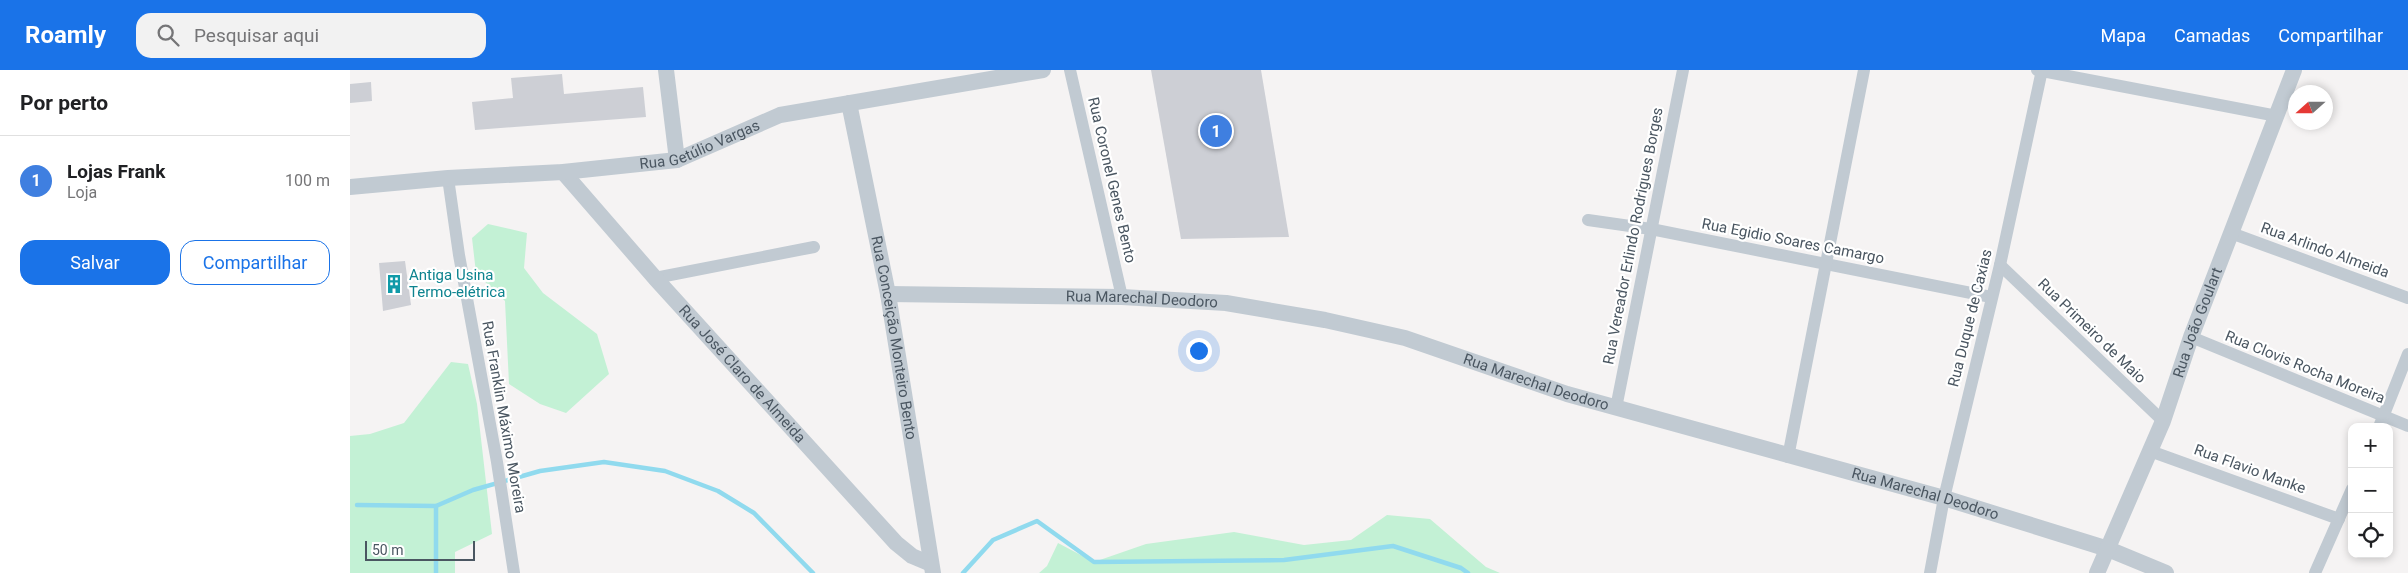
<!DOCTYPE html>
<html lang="pt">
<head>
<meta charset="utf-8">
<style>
  :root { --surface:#fff; --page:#f2f2f2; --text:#202124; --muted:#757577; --line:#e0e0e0; --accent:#1a73e8 }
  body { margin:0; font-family:Roboto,sans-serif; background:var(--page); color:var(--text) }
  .controls { position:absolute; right:15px; bottom:15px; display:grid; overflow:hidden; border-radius:10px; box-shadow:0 2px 8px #0003 }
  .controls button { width:45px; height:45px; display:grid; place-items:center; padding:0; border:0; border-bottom:1px solid var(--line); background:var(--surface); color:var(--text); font:25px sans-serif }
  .compass { position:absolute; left:1938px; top:15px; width:45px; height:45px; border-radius:50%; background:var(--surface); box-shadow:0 2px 8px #0003; rotate:249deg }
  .scale { position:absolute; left:15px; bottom:12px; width:110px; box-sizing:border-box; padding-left:5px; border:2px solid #4a5661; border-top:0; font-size:14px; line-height:18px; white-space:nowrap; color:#4a5661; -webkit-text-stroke:4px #fff; paint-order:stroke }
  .you { position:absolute; left:848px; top:280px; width:18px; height:18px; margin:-12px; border:4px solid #fff; border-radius:50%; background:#1a73e8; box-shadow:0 0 0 8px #1a73e833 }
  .badge { display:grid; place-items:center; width:32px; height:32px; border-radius:50%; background:var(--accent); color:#fff; font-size:16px; font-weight:700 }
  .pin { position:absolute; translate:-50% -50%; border:2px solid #fff; box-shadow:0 1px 5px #0006 }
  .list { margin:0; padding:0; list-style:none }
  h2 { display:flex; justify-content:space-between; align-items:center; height:65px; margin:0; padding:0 20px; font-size:21px }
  h2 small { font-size:16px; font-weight:400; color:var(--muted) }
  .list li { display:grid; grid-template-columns:32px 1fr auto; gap:15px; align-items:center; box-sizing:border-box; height:90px; padding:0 20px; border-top:1px solid var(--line) }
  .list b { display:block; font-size:19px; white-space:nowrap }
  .list p { margin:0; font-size:16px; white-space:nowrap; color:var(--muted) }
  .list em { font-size:16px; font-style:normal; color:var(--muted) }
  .actions { display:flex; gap:10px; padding:15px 20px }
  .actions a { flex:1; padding:11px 0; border:1px solid var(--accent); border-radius:15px; text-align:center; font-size:18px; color:var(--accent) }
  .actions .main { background:var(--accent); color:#fff }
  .icon { flex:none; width:28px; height:28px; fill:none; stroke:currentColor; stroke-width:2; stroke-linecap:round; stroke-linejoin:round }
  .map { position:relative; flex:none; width:2058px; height:503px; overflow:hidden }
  header { display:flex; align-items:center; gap:30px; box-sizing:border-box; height:70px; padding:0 25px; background:var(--accent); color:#fff }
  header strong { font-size:24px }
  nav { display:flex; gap:28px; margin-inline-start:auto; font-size:18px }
  .search { width:350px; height:45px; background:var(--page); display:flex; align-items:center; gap:12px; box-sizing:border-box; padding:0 18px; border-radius:15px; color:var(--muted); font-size:19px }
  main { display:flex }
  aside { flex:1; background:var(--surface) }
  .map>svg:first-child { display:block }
  .green { fill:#c3f1d5 }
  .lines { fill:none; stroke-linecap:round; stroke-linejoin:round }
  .stream { stroke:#90daee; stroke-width:4.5 }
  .building { fill:#cdcfd5 }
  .minor { stroke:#c1cad2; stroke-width:12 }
  .tertiary { stroke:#c1cad2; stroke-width:16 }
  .labels { text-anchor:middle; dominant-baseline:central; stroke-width:4.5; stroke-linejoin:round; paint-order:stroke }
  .street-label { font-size:15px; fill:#4a5661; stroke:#fff }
  .culture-label { font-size:15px; fill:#0d838f; stroke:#fff; text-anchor:start }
</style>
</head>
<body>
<header>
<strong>Roamly</strong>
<div class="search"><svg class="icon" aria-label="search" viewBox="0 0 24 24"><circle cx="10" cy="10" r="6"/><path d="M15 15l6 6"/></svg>Pesquisar aqui</div>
<nav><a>Mapa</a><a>Camadas</a><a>Compartilhar</a></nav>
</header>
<main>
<aside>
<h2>Por perto<small></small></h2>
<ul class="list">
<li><span class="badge" style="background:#3f7fe0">1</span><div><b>Lojas Frank</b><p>Loja</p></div><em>100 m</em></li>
</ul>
<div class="actions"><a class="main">Salvar</a><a>Compartilhar</a></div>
</aside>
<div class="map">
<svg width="2058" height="503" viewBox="0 0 2058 503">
  <rect width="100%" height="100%" fill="#f5f3f3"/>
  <g class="green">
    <polygon points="138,154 177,163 174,198 193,223 247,264 259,304 216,343 190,334 159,314 155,231 126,203 122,168"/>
    <polygon points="101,292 118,294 127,334 142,464 105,482 105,503 0,503 0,366 20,364 54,353"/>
    <polygon points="1037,445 1080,449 1136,497 1150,503 689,503 697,496 708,473 744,492 796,474 884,462 954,475 1001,470"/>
  </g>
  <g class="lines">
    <g class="stream">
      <polyline points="7,435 86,436 123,420 190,401 254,392 315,401 368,421 404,443 463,503"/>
      <polyline points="86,436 86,503"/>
      <polyline points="613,503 643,470 687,451 744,492 934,490 1043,476 1111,498 1118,503"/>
    </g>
  </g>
  <g class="building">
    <polygon points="801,0 911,0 939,167 831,169"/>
    <polygon points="212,4 214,24 293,17 296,47 125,60 122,32 163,28 161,8"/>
    <polygon points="21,12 22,31 0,33 0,14"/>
    <polygon points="55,191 61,235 33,241 29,193"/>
  </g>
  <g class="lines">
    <g class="minor">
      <polyline points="720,0 772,227"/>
      <polyline points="1687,0 1927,46"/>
      <polyline points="98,108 109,185 147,392 164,503"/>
      <polyline points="1238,150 1301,159 1641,227"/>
      <polyline points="1881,163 2058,228"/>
      <polyline points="1650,195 1813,351"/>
      <polyline points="305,208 464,177"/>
      <polyline points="1841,267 2058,356"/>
      <polyline points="1266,338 1333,0"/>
      <polyline points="2029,357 2058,284"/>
      <polyline points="1800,381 1989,449"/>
      <polyline points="1438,387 1514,0"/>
      <polyline points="1580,503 1594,428 1650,195 1692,0"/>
      <polyline points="1965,503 2002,419"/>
    </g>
    <g class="tertiary">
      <polyline points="316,0 327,90"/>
      <path id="s1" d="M499,33L538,224L583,503"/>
      <path id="s2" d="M213,102L305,208L546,473L562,486L581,494"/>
      <path id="s3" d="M0,117L98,108L213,102L327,90L430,45L693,0"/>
      <path id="s4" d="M538,224L772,227L876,233L975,250L1055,268L1217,324L1594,428L1758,479L1816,503"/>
      <path id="s5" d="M1747,503L1813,351L1841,267L1944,0"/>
    </g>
  </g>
  <defs>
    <g id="building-bare" transform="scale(1.5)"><path d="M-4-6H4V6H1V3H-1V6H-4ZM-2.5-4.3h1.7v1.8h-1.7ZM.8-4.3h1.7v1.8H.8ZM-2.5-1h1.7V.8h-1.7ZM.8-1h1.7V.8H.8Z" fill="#0f9aa8" stroke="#fff" stroke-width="2.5" paint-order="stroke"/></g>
  </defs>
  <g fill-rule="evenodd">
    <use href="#building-bare" x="44" y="214"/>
  </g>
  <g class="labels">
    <g class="street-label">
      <text stroke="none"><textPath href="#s3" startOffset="354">Rua Getúlio Vargas</textPath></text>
      <text transform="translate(762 110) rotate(77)">Rua Coronel Genes Bento</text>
      <text transform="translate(1283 166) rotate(-79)">Rua Vereador Erlindo Rodrigues Borges</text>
      <text transform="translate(1443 171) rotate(11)">Rua Egidio Soares Camargo</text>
      <text transform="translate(1975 180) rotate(20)">Rua Arlindo Almeida</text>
      <text stroke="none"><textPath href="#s4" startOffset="254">Rua Marechal Deodoro</textPath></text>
      <text transform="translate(1620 248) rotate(-76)">Rua Duque de Caxias</text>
      <text stroke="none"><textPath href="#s5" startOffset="270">Rua João Goulart</textPath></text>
      <text transform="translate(1742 261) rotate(44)">Rua Primeiro de Maio</text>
      <text stroke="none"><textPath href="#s1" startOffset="239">Rua Conceição Monteiro Bento</textPath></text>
      <text transform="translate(1955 297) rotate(22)">Rua Clovis Rocha Moreira</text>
      <text stroke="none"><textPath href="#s2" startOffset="270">Rua José Claro de Almeida</textPath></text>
      <text stroke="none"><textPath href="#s4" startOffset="659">Rua Marechal Deodoro</textPath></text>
      <text transform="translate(154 347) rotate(80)">Rua Franklin Máximo Moreira</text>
      <text transform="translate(1900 399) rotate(20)">Rua Flavio Manke</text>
      <text stroke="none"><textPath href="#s4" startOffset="1064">Rua Marechal Deodoro</textPath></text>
    </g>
    <g class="culture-label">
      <text x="59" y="205">Antiga Usina<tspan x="59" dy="17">Termo-elétrica</tspan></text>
    </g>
  </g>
</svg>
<div class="controls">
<button>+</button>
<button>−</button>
<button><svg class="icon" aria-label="locate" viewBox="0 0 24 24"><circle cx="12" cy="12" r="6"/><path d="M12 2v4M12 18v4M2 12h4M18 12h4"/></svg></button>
</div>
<svg class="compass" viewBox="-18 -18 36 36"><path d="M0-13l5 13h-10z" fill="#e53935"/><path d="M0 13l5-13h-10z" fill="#757577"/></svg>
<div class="scale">50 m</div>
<div class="you"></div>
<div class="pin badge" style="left:866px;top:61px;background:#3f7fe0">1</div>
</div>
</main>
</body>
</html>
